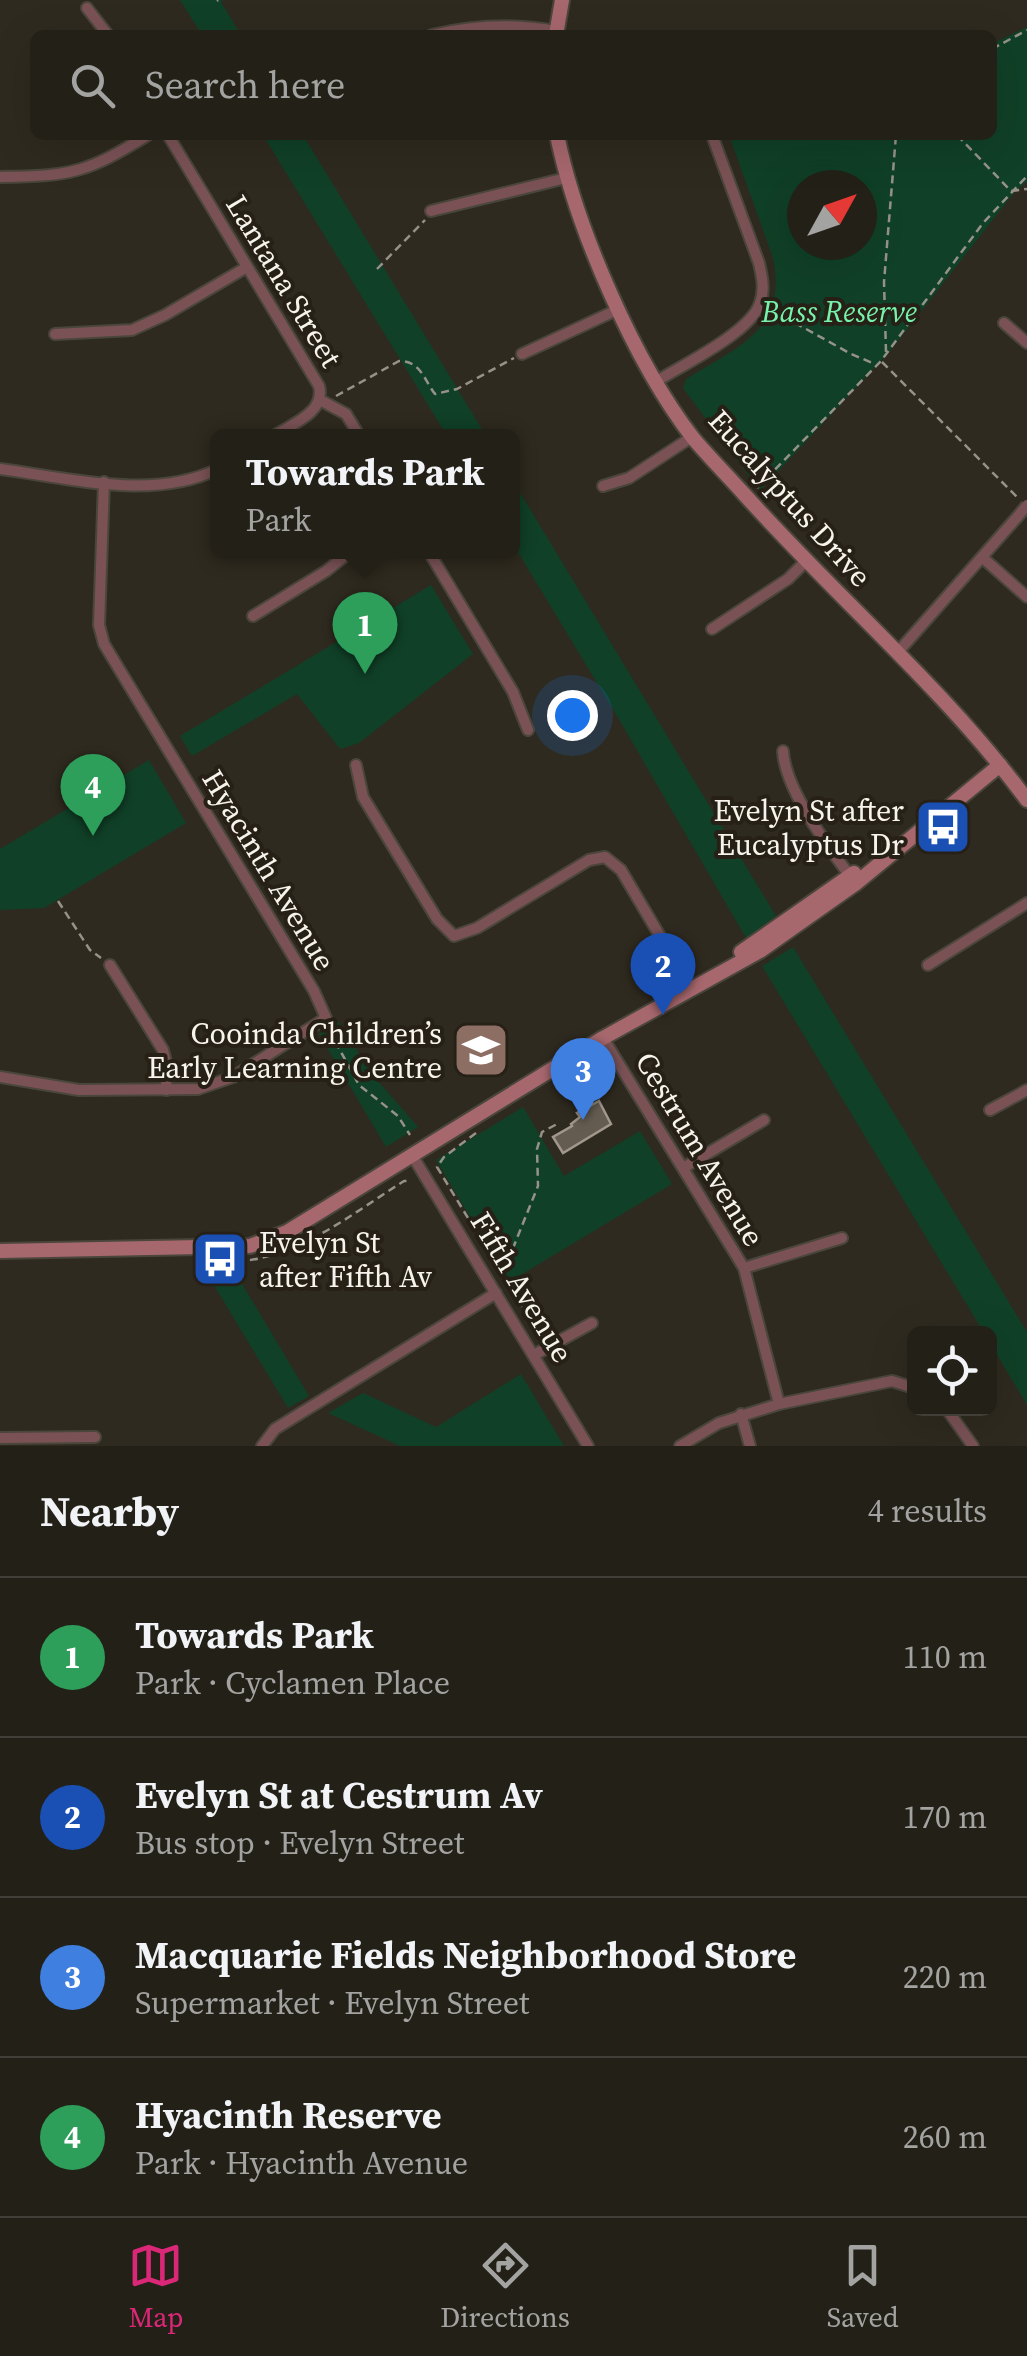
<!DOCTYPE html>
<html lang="en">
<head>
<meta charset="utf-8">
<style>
  :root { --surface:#232017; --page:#2f2d24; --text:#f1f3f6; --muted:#a3a3a1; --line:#403e36; --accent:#db2777 }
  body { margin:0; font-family:"Source Serif 4",serif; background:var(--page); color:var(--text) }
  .controls { position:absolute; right:30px; bottom:30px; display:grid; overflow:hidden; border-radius:15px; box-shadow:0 10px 40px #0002 }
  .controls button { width:90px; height:90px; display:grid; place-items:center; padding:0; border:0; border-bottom:2px solid var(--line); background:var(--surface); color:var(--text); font:50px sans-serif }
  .compass { position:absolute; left:787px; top:170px; width:90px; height:90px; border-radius:50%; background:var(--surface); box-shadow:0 10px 40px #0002; rotate:50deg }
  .you { position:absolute; left:572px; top:715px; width:35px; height:35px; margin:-25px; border:8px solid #fff; border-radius:50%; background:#1a73e8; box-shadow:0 0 0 15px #1a73e833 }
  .badge { display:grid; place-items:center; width:65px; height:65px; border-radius:50%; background:var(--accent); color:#fff; font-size:32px; font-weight:700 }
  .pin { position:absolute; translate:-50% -82px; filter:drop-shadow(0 2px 5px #0008) }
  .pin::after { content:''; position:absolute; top:52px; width:35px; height:30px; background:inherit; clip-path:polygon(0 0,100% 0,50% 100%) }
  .popup { position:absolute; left:210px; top:429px; width:310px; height:130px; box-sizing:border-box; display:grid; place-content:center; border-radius:15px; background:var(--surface); filter:drop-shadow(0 2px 8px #0005); font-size:32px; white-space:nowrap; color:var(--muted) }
  .popup b { font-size:38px; color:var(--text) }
  .popup::after { content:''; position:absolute; left:50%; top:100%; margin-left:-20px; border:20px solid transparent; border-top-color:var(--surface) }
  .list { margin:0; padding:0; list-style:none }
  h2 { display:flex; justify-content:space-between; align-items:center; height:130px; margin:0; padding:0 40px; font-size:42px }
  h2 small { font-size:32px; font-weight:400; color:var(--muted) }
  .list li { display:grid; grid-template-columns:65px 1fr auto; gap:30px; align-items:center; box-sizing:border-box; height:160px; padding:0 40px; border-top:2px solid var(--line) }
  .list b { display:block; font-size:38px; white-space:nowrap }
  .list p { margin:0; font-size:32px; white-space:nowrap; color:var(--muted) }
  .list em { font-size:32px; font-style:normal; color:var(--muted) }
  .icon { flex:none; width:55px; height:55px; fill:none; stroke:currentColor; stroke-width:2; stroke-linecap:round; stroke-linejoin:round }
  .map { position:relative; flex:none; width:1027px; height:1446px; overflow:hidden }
  .search { position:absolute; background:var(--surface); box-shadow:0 10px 40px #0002; left:30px; right:30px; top:30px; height:110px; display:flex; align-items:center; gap:25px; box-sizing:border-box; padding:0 35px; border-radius:15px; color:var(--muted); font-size:38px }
  .sheet { height:770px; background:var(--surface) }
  nav { display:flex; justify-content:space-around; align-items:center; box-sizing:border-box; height:140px; border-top:2px solid var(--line); background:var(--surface); font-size:28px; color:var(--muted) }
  nav a { display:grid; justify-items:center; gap:5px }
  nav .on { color:var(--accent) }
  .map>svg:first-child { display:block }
  .green { fill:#104027; fill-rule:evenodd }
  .building { fill:#655c51; stroke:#a1978c; stroke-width:2.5 }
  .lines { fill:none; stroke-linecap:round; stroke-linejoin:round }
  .street-casing { stroke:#4b463c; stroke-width:14 }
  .secondary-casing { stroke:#4b463c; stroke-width:18 }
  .path { stroke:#969289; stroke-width:2.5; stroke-dasharray:8 5; stroke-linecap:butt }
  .street { stroke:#7a5256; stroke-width:10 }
  .secondary { stroke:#a6676d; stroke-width:14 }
  .street-bridge-casing { stroke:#4b463c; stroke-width:14; stroke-linecap:butt }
  .street-bridge { stroke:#7a5256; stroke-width:10 }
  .labels { text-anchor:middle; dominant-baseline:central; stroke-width:8; stroke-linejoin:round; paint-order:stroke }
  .street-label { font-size:30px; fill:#f7f4ed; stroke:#262016 }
  .park-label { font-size:30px; font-style:italic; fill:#76f2ab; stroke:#262016 }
  .poi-label { font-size:30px; fill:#f7f4ed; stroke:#262016; text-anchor:end }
</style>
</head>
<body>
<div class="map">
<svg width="1027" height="1446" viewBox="0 0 1027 1446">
  <rect width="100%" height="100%" fill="#2f2a1f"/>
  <g class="green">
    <polygon points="180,0 223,0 221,2 241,35 202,35"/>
    <path d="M1027,27V181L1013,194L890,351L760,491L683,388L686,379C738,347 788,329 773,258L729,135H992V44ZM802,185H862V245H802Z"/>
    <polygon points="263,135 303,135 486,436 447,436"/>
    <polygon points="513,481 776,916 746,938 620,721 513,544"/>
    <polygon points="431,585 473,654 359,743 340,749 297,694 192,756 180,736"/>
    <polygon points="149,760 186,823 44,908 0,910 0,849"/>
    <polygon points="793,947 1027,1332 1027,1405 990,1343 990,1334 984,1333 762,966"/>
    <polygon points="339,1022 371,1073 418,1127 386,1147 319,1034"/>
    <polygon points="523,1107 564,1176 640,1131 672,1184 509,1282 436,1160"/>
    <polygon points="203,1267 232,1267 309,1396 288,1408"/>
    <polygon points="521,1374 564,1446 400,1446 328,1413 363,1393 436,1427"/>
  </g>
  <polygon class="building" points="599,1101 611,1124 563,1153 553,1137 572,1126 571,1124 580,1117 577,1113"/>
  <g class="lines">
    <g class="street-casing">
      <g id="street">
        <polyline points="87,8 108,35"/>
        <path d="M432,35C474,25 514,23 556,31"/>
        <path d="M168,135L319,386C326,413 290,425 272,437"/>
        <path d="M0,177C72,176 86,173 148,135"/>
        <polyline points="431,211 566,178"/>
        <polyline points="1004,323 1027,343"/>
        <polyline points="55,334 132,330 165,315 247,267"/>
        <polyline points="522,354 619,309"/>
        <path d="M657,381C684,364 751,332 760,303C765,290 762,276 759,263L712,135"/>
        <polyline points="320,400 346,414 360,437"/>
        <path d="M0,469C69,478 153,501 218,469"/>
        <polyline points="603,486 629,478 692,437"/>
        <polyline points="429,552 513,692 528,730"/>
        <polyline points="983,558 1027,597"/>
        <polyline points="253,616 326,571 350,552"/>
        <polyline points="712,629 788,579 805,562"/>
        <polyline points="898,652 1019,515"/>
        <path d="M783,751C785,790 829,848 853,880"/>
        <polyline points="356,765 363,797 437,919 454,936 477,928 589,860 605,857 621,870 690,987"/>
        <polyline points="110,965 163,1050 167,1066 166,1090"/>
        <polyline points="928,965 1027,903"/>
        <polyline points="603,1038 744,1268 779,1404"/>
        <polyline points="0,1077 79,1090 198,1089 233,1077 326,1018 314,991 104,644 99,625 104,482"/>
        <polyline points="990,1110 1027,1090"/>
        <polyline points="412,1155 588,1446"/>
        <polyline points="683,1168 764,1120"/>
        <polyline points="744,1268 842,1238"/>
        <polyline points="534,1355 592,1323"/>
        <polyline points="946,1408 973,1446"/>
        <polyline points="741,1414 750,1446"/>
        <polyline points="0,1438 95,1437"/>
        <polyline points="262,1446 275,1429 496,1293"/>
        <polyline points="680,1446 719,1423 779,1404 892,1381 914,1388"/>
      </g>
    </g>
    <g class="secondary-casing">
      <g id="secondary">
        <polyline points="556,35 562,0"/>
        <path d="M557,135C576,228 635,363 693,438C709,457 727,475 744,494C837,598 944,688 1027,800"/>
        <polyline points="741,952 854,873"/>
        <polyline points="0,1251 250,1246 287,1232 603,1038 760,951 855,884 1000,765"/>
      </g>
    </g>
    <g class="path">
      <polyline points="217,1 218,0"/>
      <polyline points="992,49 1027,30"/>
      <polyline points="957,135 1011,191 1027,189"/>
      <polyline points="377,269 425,220"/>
      <polyline points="772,310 851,354 875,364"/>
      <polyline points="886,352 884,282 896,135"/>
      <polyline points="882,362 1018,498"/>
      <path d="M336,396L399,361C421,361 424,380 435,394L457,389L514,358"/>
      <polyline points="757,488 881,361 983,223 1027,176"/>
      <polyline points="58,901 90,950 101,958"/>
      <polyline points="329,1030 359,1085 398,1116 410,1135"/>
      <polyline points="476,1133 444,1157 437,1167 541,1338"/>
      <path d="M224,1262C293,1263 348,1216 404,1181H411"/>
      <polyline points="503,1273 538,1186 537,1149 542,1132 559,1123"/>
    </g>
    <use href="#street" class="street"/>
    <use href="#secondary" class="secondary"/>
    <g class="street-bridge-casing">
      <polyline id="street-bridge" points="1019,515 1027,505"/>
    </g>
    <use href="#street-bridge" class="street-bridge"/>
  </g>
  <defs>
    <g id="bus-square" transform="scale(2.875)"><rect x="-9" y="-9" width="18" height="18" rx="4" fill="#1a4fb4" stroke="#262016"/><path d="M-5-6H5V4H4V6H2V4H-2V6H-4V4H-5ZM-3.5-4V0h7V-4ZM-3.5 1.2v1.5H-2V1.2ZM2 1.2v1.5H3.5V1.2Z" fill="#fff"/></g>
    <g id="school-square" transform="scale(2.875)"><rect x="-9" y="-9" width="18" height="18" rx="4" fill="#8d6e63" stroke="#262016"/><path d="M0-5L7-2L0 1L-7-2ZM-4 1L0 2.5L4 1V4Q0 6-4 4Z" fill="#fff"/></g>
  </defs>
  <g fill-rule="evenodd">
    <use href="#bus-square" x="943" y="827"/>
    <use href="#school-square" x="481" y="1050"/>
    <use href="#bus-square" x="220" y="1259"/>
  </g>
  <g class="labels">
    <g class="street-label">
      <text transform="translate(284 281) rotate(59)">Lantana Street</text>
      <text transform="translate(790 498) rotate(48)">Eucalyptus Drive</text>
      <text transform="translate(269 870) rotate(59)">Hyacinth Avenue</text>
      <text transform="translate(700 1149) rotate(59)">Cestrum Avenue</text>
      <text transform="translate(522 1287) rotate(59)">Fifth Avenue</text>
    </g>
    <g class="park-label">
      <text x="839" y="311">Bass Reserve</text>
    </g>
    <g class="poi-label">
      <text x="904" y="810">Evelyn St after<tspan x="904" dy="34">Eucalyptus Dr</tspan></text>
      <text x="442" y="1033">Cooinda Children’s<tspan x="442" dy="34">Early Learning Centre</tspan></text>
      <text x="259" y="1242" text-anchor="start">Evelyn St<tspan x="259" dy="34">after Fifth Av</tspan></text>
    </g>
  </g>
</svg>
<div class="controls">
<button><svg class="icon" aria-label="locate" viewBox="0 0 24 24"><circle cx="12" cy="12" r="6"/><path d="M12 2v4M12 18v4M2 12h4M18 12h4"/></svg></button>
</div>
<svg class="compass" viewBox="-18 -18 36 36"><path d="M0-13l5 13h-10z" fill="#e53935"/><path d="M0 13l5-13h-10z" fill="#a3a3a1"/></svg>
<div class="you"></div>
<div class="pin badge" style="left:365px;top:674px;background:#2e9e5b">1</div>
<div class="popup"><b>Towards Park</b>Park</div>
<div class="pin badge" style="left:663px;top:1015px;background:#1a4fb4">2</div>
<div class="pin badge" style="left:583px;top:1120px;background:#3f7fe0">3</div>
<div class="pin badge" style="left:93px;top:836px;background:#2e9e5b">4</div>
<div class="search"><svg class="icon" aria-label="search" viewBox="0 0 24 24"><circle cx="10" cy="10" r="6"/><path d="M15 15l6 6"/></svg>Search here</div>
</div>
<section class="sheet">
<h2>Nearby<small>4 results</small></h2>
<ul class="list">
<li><span class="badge" style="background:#2e9e5b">1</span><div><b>Towards Park</b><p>Park · Cyclamen Place</p></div><em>110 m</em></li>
<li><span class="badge" style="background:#1a4fb4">2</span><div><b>Evelyn St at Cestrum Av</b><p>Bus stop · Evelyn Street</p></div><em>170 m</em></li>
<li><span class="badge" style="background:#3f7fe0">3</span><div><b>Macquarie Fields Neighborhood Store</b><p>Supermarket · Evelyn Street</p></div><em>220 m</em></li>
<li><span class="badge" style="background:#2e9e5b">4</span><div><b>Hyacinth Reserve</b><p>Park · Hyacinth Avenue</p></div><em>260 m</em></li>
</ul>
</section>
<nav>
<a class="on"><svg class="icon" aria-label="map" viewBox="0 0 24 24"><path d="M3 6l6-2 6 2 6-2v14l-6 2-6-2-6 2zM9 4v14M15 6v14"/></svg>Map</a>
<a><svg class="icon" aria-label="directions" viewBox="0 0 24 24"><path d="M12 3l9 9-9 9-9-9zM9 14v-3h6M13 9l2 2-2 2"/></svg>Directions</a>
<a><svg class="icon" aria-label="saved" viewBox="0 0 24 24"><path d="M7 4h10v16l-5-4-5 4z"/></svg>Saved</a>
</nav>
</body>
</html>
